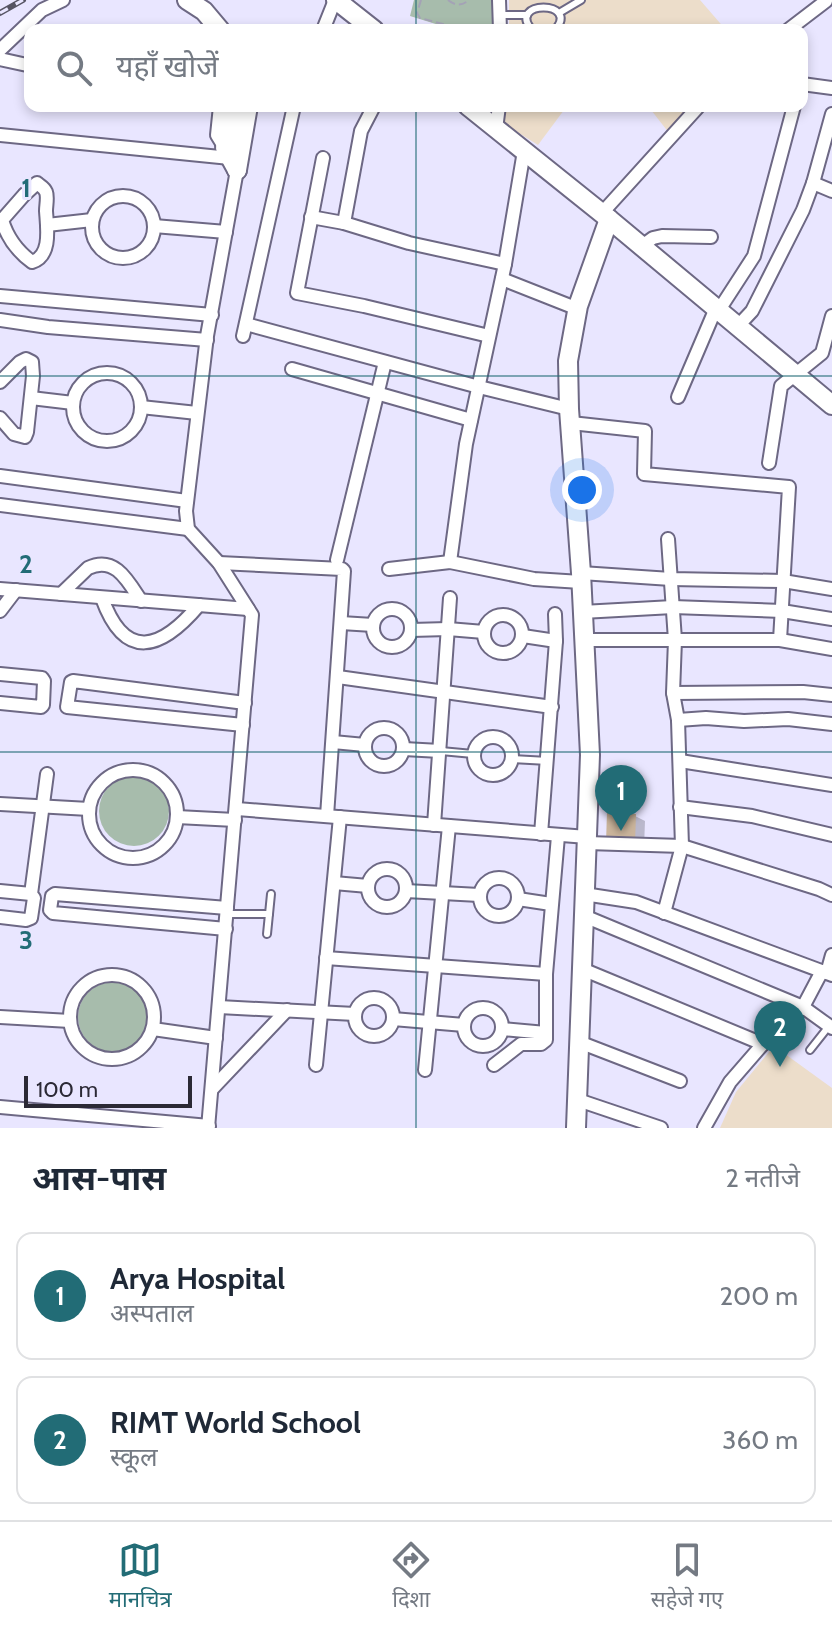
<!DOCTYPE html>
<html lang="hi">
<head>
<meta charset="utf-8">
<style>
  :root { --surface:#fff; --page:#f2f2f3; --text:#1f2937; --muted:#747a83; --line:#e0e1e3; --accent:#226c76 }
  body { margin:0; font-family:Cabin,"Noto Sans Devanagari",sans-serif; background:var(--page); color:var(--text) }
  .scale { position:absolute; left:24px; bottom:20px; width:168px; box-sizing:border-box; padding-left:8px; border:4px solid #2b2935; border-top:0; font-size:22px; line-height:28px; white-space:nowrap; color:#2b2935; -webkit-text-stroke:6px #e9e6ff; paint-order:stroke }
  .you { position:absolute; left:582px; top:490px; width:28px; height:28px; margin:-20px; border:6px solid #fff; border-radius:50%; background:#1a73e8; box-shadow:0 0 0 12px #1a73e833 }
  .badge { display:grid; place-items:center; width:52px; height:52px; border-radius:50%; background:var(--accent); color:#fff; font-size:26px; font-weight:700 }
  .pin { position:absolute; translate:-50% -66px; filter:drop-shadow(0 2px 4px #0008) }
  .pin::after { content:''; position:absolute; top:42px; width:28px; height:24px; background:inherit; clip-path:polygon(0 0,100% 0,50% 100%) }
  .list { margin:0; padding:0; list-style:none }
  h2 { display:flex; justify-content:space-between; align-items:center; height:104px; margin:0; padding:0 32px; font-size:34px }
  h2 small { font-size:26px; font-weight:400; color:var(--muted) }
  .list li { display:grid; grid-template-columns:52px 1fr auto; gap:24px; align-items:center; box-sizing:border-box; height:128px; margin:0 16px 16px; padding:0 16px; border:2px solid var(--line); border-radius:16px }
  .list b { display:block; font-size:30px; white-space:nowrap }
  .list p { margin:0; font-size:26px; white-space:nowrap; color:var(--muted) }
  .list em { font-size:26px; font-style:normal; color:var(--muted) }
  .icon { flex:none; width:44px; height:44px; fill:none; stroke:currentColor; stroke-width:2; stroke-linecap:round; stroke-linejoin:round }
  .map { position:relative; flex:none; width:832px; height:1128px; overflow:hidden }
  .search { position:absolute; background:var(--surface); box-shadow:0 4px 12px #0003; left:24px; right:24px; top:24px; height:88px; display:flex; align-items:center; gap:20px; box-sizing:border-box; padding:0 28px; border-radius:16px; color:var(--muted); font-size:30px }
  .sheet { height:392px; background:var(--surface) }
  nav { display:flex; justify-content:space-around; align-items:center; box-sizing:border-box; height:112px; border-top:2px solid var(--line); background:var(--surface); font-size:22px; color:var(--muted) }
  nav a { display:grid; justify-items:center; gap:4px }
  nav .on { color:var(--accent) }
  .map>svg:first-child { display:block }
  .education { fill:#ecddca }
  .green { fill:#a7bcac }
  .shadow { fill:#0003 }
  .building { fill:#cbb59c }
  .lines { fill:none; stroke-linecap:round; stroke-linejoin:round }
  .lane-casing { stroke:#6d6884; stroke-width:10 }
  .street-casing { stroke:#6d6884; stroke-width:16 }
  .secondary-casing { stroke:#6d6884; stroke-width:22 }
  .path { stroke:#a4a2b6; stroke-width:2; stroke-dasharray:8 4; stroke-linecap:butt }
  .lane { stroke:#fff; stroke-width:6 }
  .street { stroke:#fff; stroke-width:12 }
  .secondary { stroke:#fff; stroke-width:18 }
  .rail-casing { stroke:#565463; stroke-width:6 }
  .rail { stroke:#e9e6ff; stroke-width:3; stroke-dasharray:9; stroke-linecap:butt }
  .grid { fill:none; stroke:#226c76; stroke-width:2; stroke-opacity:0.55 }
  .grid-label { font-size:26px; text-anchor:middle; font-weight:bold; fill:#226c76; stroke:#e9e6ff; stroke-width:6; stroke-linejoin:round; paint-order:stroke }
</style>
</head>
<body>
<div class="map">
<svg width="832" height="1128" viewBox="0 0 832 1128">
  <rect width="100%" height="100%" fill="#e9e6ff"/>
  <g class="education">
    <polygon points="509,0 700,0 726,30 509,30"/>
    <polygon points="504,106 567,106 538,145 503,123"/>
    <polygon points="648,106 693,106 669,133"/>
    <polygon points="774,1046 832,1088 832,1128 720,1128 736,1092"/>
  </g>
  <g class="green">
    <polygon points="414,0 496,0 497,30 455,30 410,16"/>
    <circle cx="134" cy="811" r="35"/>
    <circle cx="113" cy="1017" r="35"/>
  </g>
  <polygon class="shadow" points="635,816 645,821 644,848 617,847"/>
  <polygon class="building" points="607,812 636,814 635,844 606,843"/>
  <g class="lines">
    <g class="lane-casing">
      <g id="lane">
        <polyline points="559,13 581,0"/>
        <polyline points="500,15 527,15"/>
        <path d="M532,30C506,0 581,0 555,30"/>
        <polyline points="441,751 473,754"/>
        <polyline points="512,759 548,761"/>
        <polyline points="227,914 269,914"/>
        <polyline points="267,934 271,894"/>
        <polyline points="810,1050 829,1026"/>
      </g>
    </g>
    <g class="street-casing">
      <g id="street">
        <polyline points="499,0 500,30"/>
        <polyline points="323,30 335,0"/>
        <polyline points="788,30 826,1"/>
        <polyline points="0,50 42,10 63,0"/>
        <polyline points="0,59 27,65"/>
        <polyline points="802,84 832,88"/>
        <polyline points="220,106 217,135 225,148"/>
        <polyline points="496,129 499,106"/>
        <polyline points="0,135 230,158"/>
        <polyline points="524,151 505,264 466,444 450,562 534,579 581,582"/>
        <polyline points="323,158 297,293 364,306 489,336"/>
        <path d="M37,183C40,186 44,187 46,192C48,197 46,205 46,211C47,227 52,256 32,262C17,251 7,237 2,220L24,195Z"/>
        <polyline points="813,183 832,191"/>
        <circle cx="123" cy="227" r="31"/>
        <polyline points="602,213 699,106"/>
        <polyline points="311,217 344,223 409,243 505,264"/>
        <polyline points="344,223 361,131 374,106"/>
        <polyline points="47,225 92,220"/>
        <polyline points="154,226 226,232"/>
        <polyline points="642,246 653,238 662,236 711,237"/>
        <polyline points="502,279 578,309"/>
        <polyline points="0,296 212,315"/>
        <polyline points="719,310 754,256 794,106"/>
        <polyline points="0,320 48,327 207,340"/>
        <polyline points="246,324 479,387 569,409"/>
        <polyline points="738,326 752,311 803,210 813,183 832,114"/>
        <polyline points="243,336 294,106"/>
        <polyline points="292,369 471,420"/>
        <circle cx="107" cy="407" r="34"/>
        <polyline points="0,382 20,362 26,359 32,362 33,376 27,432 25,437 14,434 0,418"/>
        <polyline points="678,397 716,308"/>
        <polyline points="31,398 73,403"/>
        <polyline points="141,407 197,413"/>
        <polyline points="571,423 645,431 644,474 789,487 780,640"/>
        <polyline points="769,463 781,386 822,353 832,316"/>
        <polyline points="0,476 187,501"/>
        <polyline points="0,505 188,529"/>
        <polyline points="337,560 385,362"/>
        <polyline points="219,563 342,569 344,571 327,816"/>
        <polyline points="389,569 450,562"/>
        <polyline points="581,573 671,579 783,581 832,589"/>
        <polyline points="0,589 248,609"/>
        <path d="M61,594L88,568C115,555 128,581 141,601"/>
        <path d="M102,598C125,662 161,650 199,605"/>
        <circle cx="392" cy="628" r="19"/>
        <polyline points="0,611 16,590"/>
        <polyline points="582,612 673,607 782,611 832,619"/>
        <circle cx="503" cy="634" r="19"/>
        <polyline points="341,623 373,625"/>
        <polyline points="411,630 448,629 484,632"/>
        <polyline points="523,636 556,641"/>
        <polyline points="584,640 780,640 832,649"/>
        <polyline points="0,674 42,678 44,681 43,705 41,707 0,703"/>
        <polyline points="338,677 552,707"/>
        <polyline points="673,693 803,692 832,695"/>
        <polyline points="678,720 706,718 744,721 788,719 832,724"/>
        <polyline points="243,725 67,707 71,682 73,681 245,703"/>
        <circle cx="384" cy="747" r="19"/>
        <circle cx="493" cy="756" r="19"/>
        <polyline points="333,742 365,745"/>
        <polyline points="404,749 440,751"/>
        <polyline points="680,761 832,785"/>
        <circle cx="133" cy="814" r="44"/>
        <polyline points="0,804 89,809"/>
        <polyline points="680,807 752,816 832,835"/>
        <polyline points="237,809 587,837"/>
        <polyline points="177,817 235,820"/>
        <polyline points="434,825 450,598"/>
        <polyline points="541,834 556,641 555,614"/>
        <polyline points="587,843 682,846 819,889 832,895"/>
        <circle cx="387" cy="888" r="19"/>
        <circle cx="499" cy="897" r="19"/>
        <polyline points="334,883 368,886"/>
        <polyline points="0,891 31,894"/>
        <polyline points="406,891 479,895"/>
        <polyline points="584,894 636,902 832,975"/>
        <polyline points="518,899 551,904"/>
        <polyline points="664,913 682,846 678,720 673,693 675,640 668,539"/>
        <polyline points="584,916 803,1007 822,971"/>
        <polyline points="0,917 26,920 31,918 34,898 31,894 47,774"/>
        <polyline points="226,929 53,913 50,910 52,896 55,894 227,908"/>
        <polyline points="326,958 546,974"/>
        <polyline points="582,969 763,1044"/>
        <polyline points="827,973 832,955"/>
        <circle cx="112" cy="1017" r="42"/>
        <circle cx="374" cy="1017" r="19"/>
        <polyline points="219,1007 355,1014"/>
        <circle cx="483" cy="1027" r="19"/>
        <polyline points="0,1017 70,1021"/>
        <polyline points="393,1019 464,1025"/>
        <polyline points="153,1029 216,1038"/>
        <polyline points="502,1029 546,1033"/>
        <polyline points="579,1042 680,1081"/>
        <polyline points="316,1065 340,817"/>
        <polyline points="494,1065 521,1044 541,1044 546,1040 546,974 558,836"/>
        <polyline points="425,1070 449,826"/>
        <polyline points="212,1089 287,1010"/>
        <polyline points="578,1100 661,1128"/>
        <polyline points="0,1107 209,1126"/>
        <polyline points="208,1128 252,615 219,563 188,529 186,511 207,336 237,170"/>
        <polyline points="704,1128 730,1082 763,1044 803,1007 832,1028"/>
      </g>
    </g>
    <g class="secondary-casing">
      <g id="secondary">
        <polyline points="187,0 204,11 220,30"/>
        <polyline points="336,0 374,30"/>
        <polyline points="232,106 225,148 237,170"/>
        <polyline points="468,106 609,219 832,405"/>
        <polyline points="237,170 248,106"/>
        <polyline points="576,1128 590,755 581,573 569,409 568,361 578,306 609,219"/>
      </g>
    </g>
    <g class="path">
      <polyline points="421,0 417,13 420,18 466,30"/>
      <path d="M448,0C455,6 462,6 469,0"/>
    </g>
    <use href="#lane" class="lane"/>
    <use href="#street" class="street"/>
    <use href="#secondary" class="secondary"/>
    <g class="rail-casing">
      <polyline id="rail" points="0,13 23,0"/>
    </g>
    <use href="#rail" class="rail"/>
  </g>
  <path class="grid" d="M416,0V30M416,106V1128M0,376H832M0,752H832"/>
  <g class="grid-label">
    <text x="26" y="197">1</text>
    <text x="26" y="573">2</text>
    <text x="26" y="949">3</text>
  </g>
</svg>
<div class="scale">100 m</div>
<div class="you"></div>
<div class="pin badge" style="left:621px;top:831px">1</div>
<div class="pin badge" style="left:780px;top:1067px">2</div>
<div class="search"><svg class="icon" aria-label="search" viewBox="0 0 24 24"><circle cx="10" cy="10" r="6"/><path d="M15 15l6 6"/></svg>यहाँ खोजें</div>
</div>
<section class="sheet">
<h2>आस-पास<small>2 नतीजे</small></h2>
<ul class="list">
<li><span class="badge">1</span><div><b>Arya Hospital</b><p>अस्पताल</p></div><em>200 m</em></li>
<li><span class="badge">2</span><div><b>RIMT World School</b><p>स्कूल</p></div><em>360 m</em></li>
</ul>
</section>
<nav>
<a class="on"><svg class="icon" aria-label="map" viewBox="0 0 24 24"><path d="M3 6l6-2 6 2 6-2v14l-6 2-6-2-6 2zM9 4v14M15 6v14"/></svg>मानचित्र</a>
<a><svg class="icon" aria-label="directions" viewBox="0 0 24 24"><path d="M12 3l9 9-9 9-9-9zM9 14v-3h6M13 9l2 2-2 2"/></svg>दिशा</a>
<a><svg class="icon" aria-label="saved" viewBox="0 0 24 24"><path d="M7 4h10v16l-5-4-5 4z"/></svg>सहेजे गए</a>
</nav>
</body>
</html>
